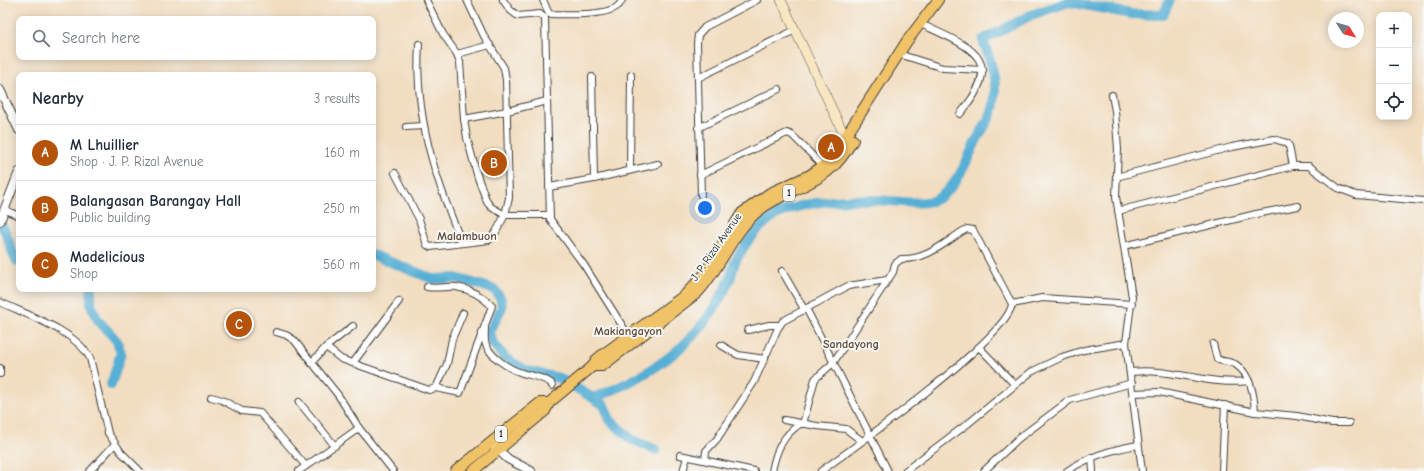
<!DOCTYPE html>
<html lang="en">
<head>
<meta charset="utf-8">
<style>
  :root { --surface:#fff; --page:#f6f6f7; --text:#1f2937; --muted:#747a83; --line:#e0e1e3; --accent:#b45309 }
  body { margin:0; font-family:"Comic Neue",sans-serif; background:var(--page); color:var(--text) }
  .controls { position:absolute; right:12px; top:12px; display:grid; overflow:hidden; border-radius:8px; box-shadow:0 2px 10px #0003 }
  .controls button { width:36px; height:36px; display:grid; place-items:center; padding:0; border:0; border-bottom:1px solid var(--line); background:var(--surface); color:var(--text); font:20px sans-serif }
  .compass { position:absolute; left:1328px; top:12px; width:36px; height:36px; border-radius:50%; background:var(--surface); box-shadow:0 2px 10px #0003; rotate:127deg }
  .you { position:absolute; left:705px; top:208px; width:14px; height:14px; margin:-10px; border:3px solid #fff; border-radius:50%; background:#1a73e8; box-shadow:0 0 0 6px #1a73e833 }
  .badge { display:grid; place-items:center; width:26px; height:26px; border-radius:50%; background:var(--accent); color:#fff; font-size:13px; font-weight:700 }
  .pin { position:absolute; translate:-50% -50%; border:2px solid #fff; box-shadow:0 1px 4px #0006 }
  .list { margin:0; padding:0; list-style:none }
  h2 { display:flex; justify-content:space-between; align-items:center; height:52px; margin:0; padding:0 16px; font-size:17px }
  h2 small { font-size:13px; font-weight:400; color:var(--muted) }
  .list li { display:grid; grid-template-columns:26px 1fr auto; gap:12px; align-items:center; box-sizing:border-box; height:56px; padding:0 16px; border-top:1px solid var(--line) }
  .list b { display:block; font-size:15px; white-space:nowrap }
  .list p { margin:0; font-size:13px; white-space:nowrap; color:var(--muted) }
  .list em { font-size:13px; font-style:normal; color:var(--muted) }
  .icon { flex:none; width:22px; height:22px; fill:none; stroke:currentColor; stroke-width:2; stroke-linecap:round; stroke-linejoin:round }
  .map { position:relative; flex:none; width:1424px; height:471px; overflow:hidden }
  .search { position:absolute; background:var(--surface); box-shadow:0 2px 10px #0003; left:16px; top:16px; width:360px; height:44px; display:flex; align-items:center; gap:10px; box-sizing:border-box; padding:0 14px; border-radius:8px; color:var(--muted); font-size:15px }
  .panel { position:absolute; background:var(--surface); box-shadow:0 2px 10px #0003; left:16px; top:72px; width:360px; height:220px; border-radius:8px }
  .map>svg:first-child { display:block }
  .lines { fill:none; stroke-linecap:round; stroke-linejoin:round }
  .river { stroke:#56afd4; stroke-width:10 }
  .minor-casing { stroke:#3c3935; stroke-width:8 }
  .tertiary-casing { stroke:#3c3935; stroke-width:10 }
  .secondary-casing { stroke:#3c3935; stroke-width:10 }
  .primary-casing { stroke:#3c3935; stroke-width:12 }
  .minor { stroke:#fff; stroke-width:6 }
  .tertiary { stroke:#fff; stroke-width:8 }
  .secondary { stroke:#f9e7c3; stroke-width:9 }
  .primary { stroke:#f0c369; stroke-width:10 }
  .labels { text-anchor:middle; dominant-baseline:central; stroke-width:4; stroke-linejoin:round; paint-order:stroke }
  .shield { fill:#f6f6f2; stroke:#5d5d5c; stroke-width:1 }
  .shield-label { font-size:10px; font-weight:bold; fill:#1c1c1c }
  .street-label { font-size:11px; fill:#1c1c1c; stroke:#f6f6f2 }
  .neighbourhood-label { font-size:12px; font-weight:bold; fill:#5f4b3c; stroke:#f6f6f2 }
</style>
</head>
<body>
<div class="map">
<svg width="1424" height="471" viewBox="0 0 1424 471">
  <rect width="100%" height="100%" fill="#f6f6f2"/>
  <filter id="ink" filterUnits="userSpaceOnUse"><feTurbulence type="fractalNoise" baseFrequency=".025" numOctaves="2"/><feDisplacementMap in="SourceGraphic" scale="8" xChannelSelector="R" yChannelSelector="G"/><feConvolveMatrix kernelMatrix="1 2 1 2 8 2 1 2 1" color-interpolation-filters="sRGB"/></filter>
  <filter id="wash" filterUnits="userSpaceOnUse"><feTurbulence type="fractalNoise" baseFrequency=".012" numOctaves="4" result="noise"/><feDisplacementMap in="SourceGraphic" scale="16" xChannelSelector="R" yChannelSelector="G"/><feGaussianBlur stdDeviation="0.9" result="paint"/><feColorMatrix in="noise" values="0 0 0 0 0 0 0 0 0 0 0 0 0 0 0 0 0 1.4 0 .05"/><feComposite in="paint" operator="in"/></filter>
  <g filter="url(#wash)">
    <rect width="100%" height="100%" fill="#f2ddc0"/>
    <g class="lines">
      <g class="river">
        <path d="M0,223C9,233 9,249 17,261H19"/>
        <polyline points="373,255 433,279 456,278 494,289 501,299 502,307 490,331 492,342 505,358 527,371 559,378 593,398 604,405 610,420 631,439 656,450"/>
        <polyline points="91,289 91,305 98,320 117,341 121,353 111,385"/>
        <path d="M593,398C656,374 701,342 730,279C732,274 733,267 735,262C743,246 754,232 767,221C795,199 855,198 889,201C901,202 927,205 937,199C958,186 966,162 976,141C981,131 990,120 993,109C999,83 991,63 983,40L1031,15L1069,2L1131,14L1163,15L1170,0"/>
      </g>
    </g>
  </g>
  <g filter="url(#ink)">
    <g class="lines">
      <g class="minor-casing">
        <g id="minor">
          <polyline points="426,0 443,34 457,54 460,62 464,119 467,138 478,178 487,202 491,207 505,215 549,215"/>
          <polyline points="503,0 510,10 518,16 540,14 545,18 550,219 584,265 630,338"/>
          <path d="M543,0L549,14C565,14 617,18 622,0"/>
          <path d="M921,24C970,47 1008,58 960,114"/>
          <path d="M419,44C414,116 435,178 462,243"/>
          <polyline points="457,54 490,45"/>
          <polyline points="905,56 943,68 983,70"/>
          <polyline points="592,77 594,179"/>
          <polyline points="698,78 795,30"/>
          <polyline points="1112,95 1115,111 1118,149 1116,197 1132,297 1126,343 1142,471"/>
          <polyline points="464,119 507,111 547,101"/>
          <polyline points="406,127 423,126"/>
          <polyline points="698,128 779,89"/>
          <polyline points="630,170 631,75"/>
          <polyline points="395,173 419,219 427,245 430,247 489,240 496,232 505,215 509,198 506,80 504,68 484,36 467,0"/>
          <polyline points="700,175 787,133 792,135 824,167"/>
          <polyline points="1116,177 1232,147 1274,139 1287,143 1289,146 1293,166"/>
          <polyline points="549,187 594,179 658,164"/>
          <polyline points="701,195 697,43 698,35 705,27 757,0"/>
          <polyline points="5,210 19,216"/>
          <polyline points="1118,211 1293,166 1309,166 1338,188 1356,195 1424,201"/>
          <polyline points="1124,246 1256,214 1298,206"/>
          <polyline points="782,271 804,309"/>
          <path d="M0,302C27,315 76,331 90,358L108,433L121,452L140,471"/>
          <polyline points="1012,304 1042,298 1132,304"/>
          <polyline points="806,308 888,471"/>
          <path d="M485,326C485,332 484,340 486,345C492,358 509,369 522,373C532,376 543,377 551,383L552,386"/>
          <polyline points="748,330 769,325 780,325"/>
          <polyline points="276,332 286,335 294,340 338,395 359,428 393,471"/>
          <path d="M1213,344L1217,359C1222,362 1229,361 1235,364C1251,374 1254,395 1255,412"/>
          <polyline points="721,345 738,355 765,359"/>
          <path d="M326,347L341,359L429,390L436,388L460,393L492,306C482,296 470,289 456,287C447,286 437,289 427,287"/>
          <polyline points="979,347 1014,384"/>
          <polyline points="311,363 326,347 353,326"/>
          <polyline points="353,363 399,301"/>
          <polyline points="0,368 0,374"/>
          <path d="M1131,372C1170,367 1208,386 1248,381"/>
          <polyline points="436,388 447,364 452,339 463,313"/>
          <polyline points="1133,393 1159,392 1255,412 1297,416 1332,423 1349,423"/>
          <polyline points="211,397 222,400 242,411 260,413 306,466"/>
          <polyline points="299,402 335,446"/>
          <polyline points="784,420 817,426 846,429 862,441"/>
          <path d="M803,424L815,379L833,363L893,272L895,264L901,259C926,260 943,244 963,231L967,229L973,230L1012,304C1008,337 855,447 821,471"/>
          <polyline points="680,455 754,471"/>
          <polyline points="1092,457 1093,471"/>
          <polyline points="705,460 706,451 717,439 754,382 778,328 783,321 848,286 887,280"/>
          <polyline points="90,471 115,444"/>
          <polyline points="299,471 359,428"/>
          <polyline points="683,471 687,457"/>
          <path d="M772,471C776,451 782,436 800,424"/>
          <polyline points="905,471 970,422 1031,372 1062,357 1084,350 1126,343"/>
          <polyline points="984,471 1019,438 1070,400 1132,383"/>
          <path d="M1067,471C1089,456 1113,449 1138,445"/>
          <polyline points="1222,471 1225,405"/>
        </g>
      </g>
      <g class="tertiary-casing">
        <g id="tertiary">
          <polyline points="0,90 19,130"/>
          <polyline points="0,221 19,172"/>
          <polyline points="494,446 508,459 531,471"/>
        </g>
      </g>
      <g class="secondary-casing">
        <polyline id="secondary" points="781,0 848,143"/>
      </g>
      <g class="primary-casing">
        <g id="primary">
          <path d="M593,366H602L697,293C720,269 732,233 757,212C778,194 807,188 828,171C839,163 846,151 853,140"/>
          <polyline points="456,471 540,403 549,403"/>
          <polyline points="473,471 545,411 549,403 593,366 596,360 602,355 685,295 704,275 742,213 770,193 810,175 823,166 835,153 907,41 938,0"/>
        </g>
      </g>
      <use href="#minor" class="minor"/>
      <use href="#tertiary" class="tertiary"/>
      <use href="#secondary" class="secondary"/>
      <use href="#primary" class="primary"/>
    </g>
  </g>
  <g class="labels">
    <g class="shield">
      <rect x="783" y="185" width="12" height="16" rx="3"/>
      <rect x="495" y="426" width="12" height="16" rx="3"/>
    </g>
    <g class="shield-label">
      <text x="789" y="193">1</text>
      <text x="501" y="434">1</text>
    </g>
    <g class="street-label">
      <text transform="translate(716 247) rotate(-55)">J. P. Rizal Avenue</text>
    </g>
    <g class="neighbourhood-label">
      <text x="467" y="236">Malambuon</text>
      <text x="628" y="331">Makiangayon</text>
      <text x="851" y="344">Sandayong</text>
    </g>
  </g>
</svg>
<div class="controls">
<button>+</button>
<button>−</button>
<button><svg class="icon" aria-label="locate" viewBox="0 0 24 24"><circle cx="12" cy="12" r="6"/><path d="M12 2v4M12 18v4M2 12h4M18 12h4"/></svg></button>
</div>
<svg class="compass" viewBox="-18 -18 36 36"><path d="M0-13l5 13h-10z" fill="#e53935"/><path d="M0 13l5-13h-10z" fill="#747a83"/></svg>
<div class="you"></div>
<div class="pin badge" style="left:831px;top:147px">A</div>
<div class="pin badge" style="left:494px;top:163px">B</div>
<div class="pin badge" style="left:239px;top:324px">C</div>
<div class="search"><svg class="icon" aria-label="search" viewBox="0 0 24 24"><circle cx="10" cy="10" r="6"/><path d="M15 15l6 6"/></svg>Search here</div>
<section class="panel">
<h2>Nearby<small>3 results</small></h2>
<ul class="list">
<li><span class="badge">A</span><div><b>M Lhuillier</b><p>Shop · J. P. Rizal Avenue</p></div><em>160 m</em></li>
<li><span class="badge">B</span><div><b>Balangasan Barangay Hall</b><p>Public building</p></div><em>250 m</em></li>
<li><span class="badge">C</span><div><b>Madelicious</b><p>Shop</p></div><em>560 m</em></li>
</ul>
</section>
</div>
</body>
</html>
